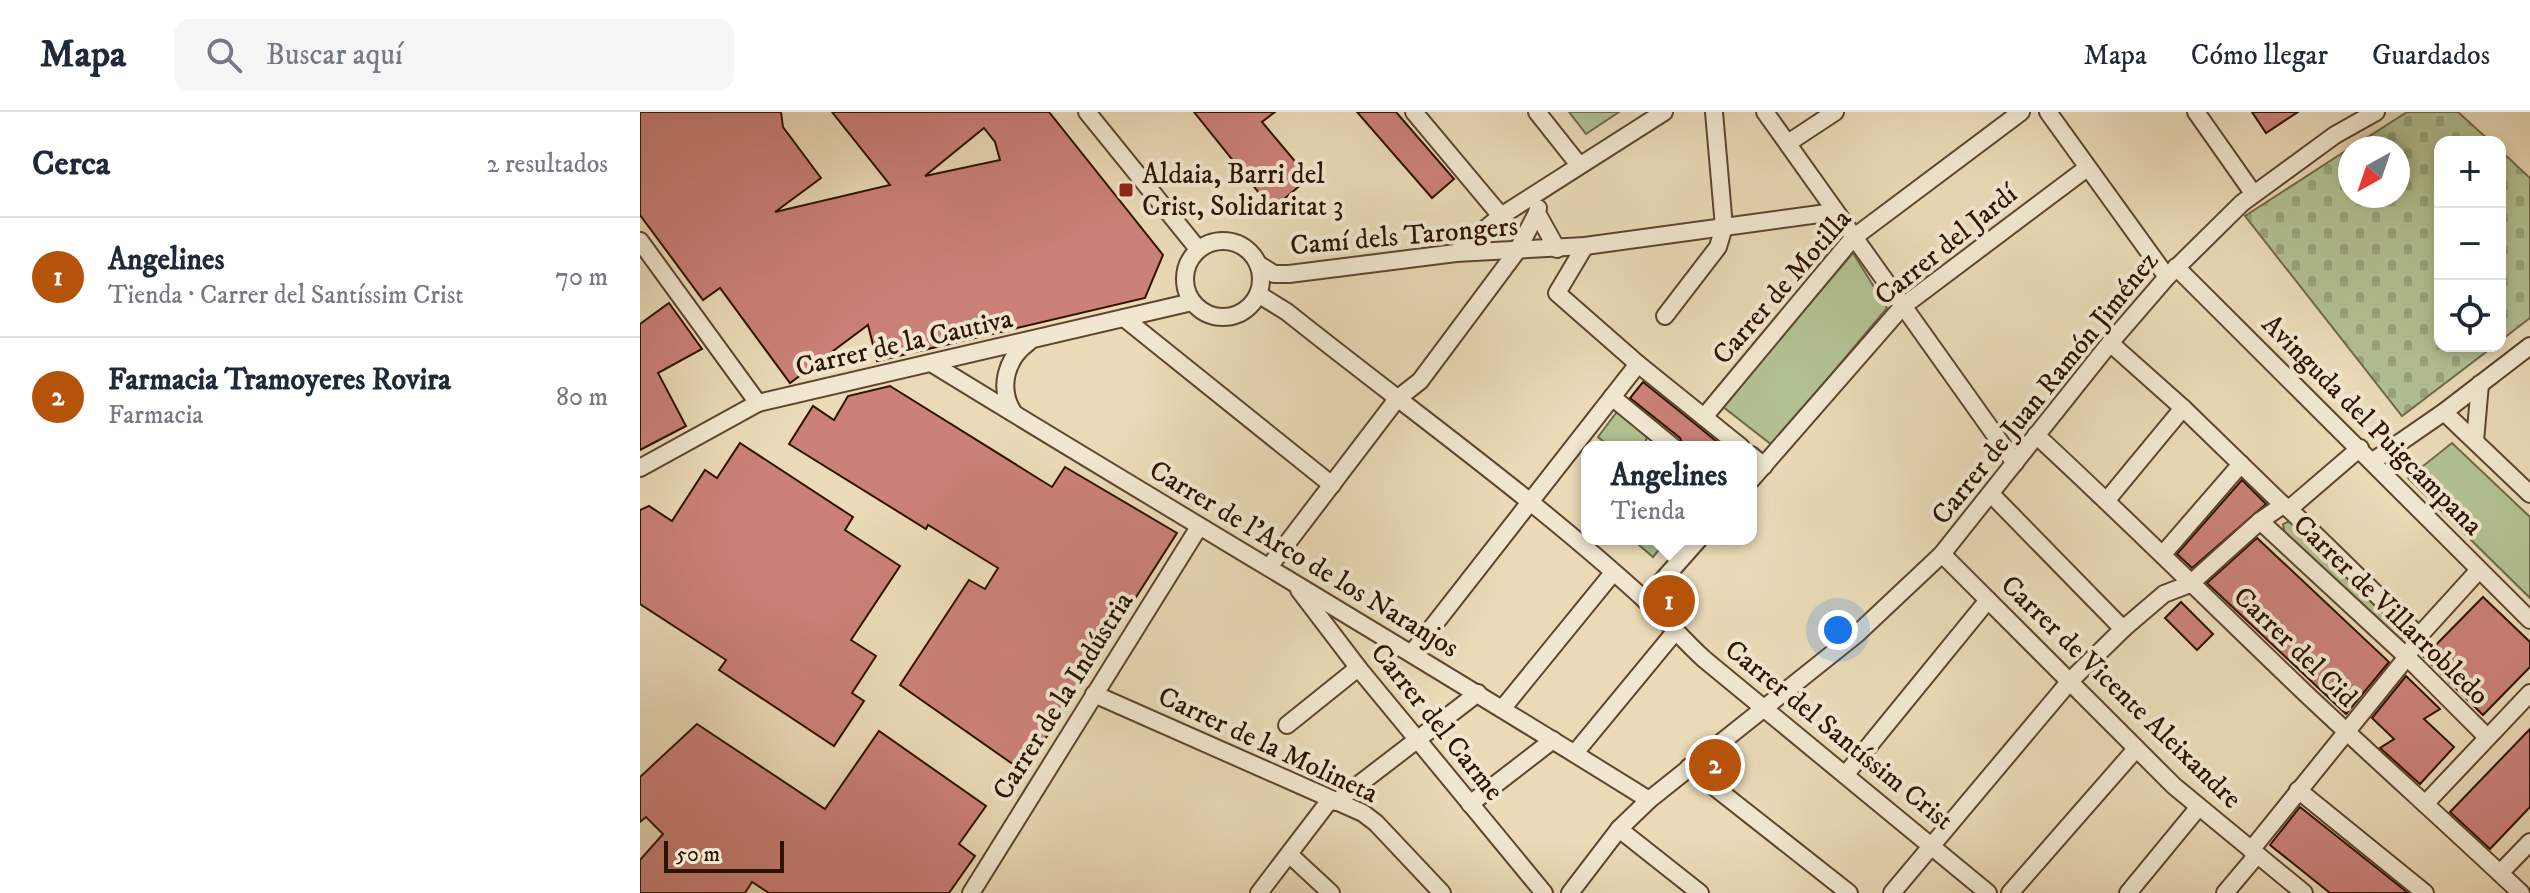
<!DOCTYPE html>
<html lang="es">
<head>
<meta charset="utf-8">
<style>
  :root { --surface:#fff; --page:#f6f6f7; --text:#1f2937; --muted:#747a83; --line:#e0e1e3; --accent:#b45309 }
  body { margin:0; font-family:"IM FELL DW Pica",serif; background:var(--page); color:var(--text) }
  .controls { position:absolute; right:24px; top:24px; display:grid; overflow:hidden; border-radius:16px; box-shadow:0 4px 12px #0003 }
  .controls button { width:72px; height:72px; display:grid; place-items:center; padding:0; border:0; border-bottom:2px solid var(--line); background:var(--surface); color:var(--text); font:40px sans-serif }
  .compass { position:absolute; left:1698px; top:24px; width:72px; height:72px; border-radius:50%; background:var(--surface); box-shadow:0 4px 12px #0003; rotate:220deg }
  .scale { position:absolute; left:24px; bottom:20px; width:120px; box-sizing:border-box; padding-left:8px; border:4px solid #2f1300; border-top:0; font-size:22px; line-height:28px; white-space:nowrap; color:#2f1300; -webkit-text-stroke:6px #f1e7d0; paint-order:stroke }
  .you { position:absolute; left:1198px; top:518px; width:28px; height:28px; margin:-20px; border:6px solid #fff; border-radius:50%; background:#1a73e8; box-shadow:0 0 0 12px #1a73e833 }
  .badge { display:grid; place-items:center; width:52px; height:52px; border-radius:50%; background:var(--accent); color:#fff; font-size:26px; font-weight:700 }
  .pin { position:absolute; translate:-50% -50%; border:4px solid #fff; box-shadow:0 2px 8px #0006 }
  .popup { position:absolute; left:941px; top:329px; width:176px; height:104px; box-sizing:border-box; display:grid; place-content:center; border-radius:16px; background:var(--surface); filter:drop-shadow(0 2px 6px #0005); font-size:26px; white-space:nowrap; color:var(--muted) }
  .popup b { font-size:30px; color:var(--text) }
  .popup::after { content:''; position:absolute; left:50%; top:100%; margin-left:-16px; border:16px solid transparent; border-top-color:var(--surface) }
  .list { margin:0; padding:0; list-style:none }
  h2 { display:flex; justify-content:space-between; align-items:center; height:104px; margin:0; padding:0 32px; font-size:34px }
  h2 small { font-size:26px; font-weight:400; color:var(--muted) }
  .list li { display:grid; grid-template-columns:52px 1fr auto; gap:24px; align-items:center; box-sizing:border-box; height:120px; padding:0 32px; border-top:2px solid var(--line) }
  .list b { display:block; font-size:30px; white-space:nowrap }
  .list p { margin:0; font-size:26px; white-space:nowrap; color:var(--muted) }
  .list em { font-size:26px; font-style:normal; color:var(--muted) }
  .icon { flex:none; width:44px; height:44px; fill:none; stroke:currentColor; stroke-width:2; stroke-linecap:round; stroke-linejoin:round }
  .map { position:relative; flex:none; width:1890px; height:781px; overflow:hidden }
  header { display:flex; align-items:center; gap:48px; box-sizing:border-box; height:112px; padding:0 40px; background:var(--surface); border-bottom:2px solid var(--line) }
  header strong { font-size:38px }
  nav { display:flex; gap:44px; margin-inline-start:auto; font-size:28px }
  .search { width:560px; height:72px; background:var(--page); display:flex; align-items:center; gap:20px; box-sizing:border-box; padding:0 28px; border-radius:16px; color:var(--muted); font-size:30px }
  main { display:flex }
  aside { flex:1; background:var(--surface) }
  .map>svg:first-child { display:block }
  .green { fill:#b2c192; stroke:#706a49; stroke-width:2 }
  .cemetery { fill:url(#cemetery-stones); stroke:#706a49; stroke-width:2 }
  .building { fill:#cb8178; stroke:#2f1300; stroke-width:2; fill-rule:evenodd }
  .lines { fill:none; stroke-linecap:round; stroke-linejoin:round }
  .minor-casing { stroke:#5e452e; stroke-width:20 }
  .minor { stroke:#f1e7d0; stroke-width:16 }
  .poi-dot { fill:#8f2418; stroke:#f1e7d0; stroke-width:3 }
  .labels { text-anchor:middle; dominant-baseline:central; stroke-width:8; stroke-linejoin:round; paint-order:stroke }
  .poi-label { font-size:28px; fill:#2f1300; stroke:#f1e7d0; text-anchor:start }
  .street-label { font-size:28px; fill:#2f1300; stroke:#f1e7d0 }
</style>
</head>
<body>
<header>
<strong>Mapa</strong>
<div class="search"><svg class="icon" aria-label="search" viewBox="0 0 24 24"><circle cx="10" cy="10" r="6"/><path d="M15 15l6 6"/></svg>Buscar aquí</div>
<nav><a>Mapa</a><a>Cómo llegar</a><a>Guardados</a></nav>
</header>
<main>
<aside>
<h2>Cerca<small>2 resultados</small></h2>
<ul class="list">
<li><span class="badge">1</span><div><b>Angelines</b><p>Tienda · Carrer del Santíssim Crist</p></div><em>70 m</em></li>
<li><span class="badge">2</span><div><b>Farmacia Tramoyeres Rovira</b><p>Farmacia</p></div><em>80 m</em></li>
</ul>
</aside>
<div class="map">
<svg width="1890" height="781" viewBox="0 0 1890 781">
  <defs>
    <pattern id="cemetery-stones" width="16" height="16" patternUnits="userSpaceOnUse" patternTransform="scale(2)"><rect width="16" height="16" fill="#b2c192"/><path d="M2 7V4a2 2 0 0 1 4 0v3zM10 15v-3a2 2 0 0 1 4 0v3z" fill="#99a57c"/></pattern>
  </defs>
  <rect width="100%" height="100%" fill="#eadab7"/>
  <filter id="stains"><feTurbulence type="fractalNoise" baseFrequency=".0025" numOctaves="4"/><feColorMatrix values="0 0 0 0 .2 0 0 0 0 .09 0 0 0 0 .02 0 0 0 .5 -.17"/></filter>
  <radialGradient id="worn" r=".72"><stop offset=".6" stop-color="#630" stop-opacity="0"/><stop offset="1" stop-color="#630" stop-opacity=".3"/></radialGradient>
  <g class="green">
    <polygon points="929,0 979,0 946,22"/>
    <polygon points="1213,141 1247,196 1132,333 1082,294"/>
    <polygon points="979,297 1009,321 1003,335 970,335 958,325"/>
    <polygon points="1812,331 1890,405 1890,486 1768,366"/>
    <polygon points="1650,409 1767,520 1763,526 1757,528 1645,424 1643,412"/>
    <polygon points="992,427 1028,427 1013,445"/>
  </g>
  <g class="cemetery">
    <polygon points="1767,0 1818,0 1851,30 1800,30 1800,234 1854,234 1762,304 1605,104 1710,36 1710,84 1758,84 1758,36 1711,36"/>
    <polygon points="1860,38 1890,66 1890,206 1860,229"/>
  </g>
  <g class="building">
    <path d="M0,0H141L143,15L181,66L135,100L250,73L192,0H409L523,143L505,186L237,249L228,213L150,271L80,176L63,188L0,103ZM344,16L355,30L360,48L285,64Z"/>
    <polygon points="554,0 635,0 622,10 669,66 632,97"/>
    <polygon points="717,0 756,0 814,67 792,86"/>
    <polygon points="1612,0 1658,0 1626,21"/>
    <polygon points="29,191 62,237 18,261 46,314 0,338 0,212"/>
    <polygon points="1003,270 1059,315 1083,335 1044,335 1040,326 990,286"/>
    <polygon points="250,274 412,375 425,355 537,421 384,660 260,573 329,468 345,477 358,456 288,413 286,417 149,332 173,294 194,308 208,284"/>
    <polygon points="100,331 213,405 205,418 260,454 211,528 236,544 212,581 224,589 194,634 79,558 86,548 0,492 0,398 9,394 32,409 65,358 77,366"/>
    <polygon points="1602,368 1626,392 1552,456 1537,442"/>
    <polygon points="1617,426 1749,550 1706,602 1567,471"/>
    <polygon points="1843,485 1890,530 1890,555 1843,603 1784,545"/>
    <polygon points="1541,490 1573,522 1557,538 1525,506"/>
    <polygon points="1766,564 1800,597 1784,607 1814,635 1780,672 1740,636 1754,627 1732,606"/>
    <polygon points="57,612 185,697 239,619 346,694 319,732 335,744 309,781 129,781 112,770 105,781 0,781 0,748 23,722 6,705 0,710 0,665"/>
    <polygon points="1890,617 1890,695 1850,737 1810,700"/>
    <polygon points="1660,695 1748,765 1768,781 1690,781 1630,733"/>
  </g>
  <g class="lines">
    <g class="minor-casing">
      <g id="minor">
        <polyline points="447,0 558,137"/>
        <polyline points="774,0 861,104"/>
        <polyline points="897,0 939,53"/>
        <polyline points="1125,0 1375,351"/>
        <polyline points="1408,0 1527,165"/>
        <polyline points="1556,0 1613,81"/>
        <polyline points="1148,31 1195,0"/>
        <polyline points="898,96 897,101 917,137"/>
        <circle cx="583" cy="167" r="38"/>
        <polyline points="0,129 118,291"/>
        <polyline points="945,134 917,181 998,252 1101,335"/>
        <polyline points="816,141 861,104 1024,0"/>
        <polyline points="618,152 634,162 649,162 816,141 945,134 1194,100"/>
        <polyline points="1536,155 1890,508"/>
        <path d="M618,182L647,200C766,295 891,384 1004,487C1025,506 1043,528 1064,547L1348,781"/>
        <polyline points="1025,204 1078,135 1084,115 1074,0"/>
        <polyline points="484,206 692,373"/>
        <polyline points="1470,231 1543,296 1643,393"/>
        <path d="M291,251C530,398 771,539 1009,688"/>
        <polyline points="972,285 1033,335"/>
        <path d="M373,300C358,276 366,246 389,230"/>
        <polyline points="1804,300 1890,382"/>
        <polyline points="1064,305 1213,126 1381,0"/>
        <path d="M1396,323C1487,407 1574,494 1663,579C1735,647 1809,713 1881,781"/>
        <polyline points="1835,329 1840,272"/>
        <polyline points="1111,343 1124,354"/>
        <polyline points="1733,349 1804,300 1890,234"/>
        <polyline points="0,356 118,291 552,190"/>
        <polyline points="1111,368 1262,195 1447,56"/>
        <polyline points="1351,382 1483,517"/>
        <polyline points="1467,388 1543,296"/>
        <polyline points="1649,397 1779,524"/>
        <polyline points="1620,409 1767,545 1846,624"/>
        <polyline points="1302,442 1534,674 1664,781"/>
        <polyline points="1523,442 1601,352"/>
        <polyline points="629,455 757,287 780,269 877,139 897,101"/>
        <polyline points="659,478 720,558 904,781"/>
        <polyline points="1005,488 1059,427"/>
        <polyline points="772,541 998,252"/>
        <polyline points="454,582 723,701 736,711 802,781"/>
        <polyline points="862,597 972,462"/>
        <polyline points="647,613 718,556"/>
        <polyline points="935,641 1034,521"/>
        <polyline points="1049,655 1209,781"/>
        <polyline points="1206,662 1348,488"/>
        <polyline points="1658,678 1785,781"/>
        <polyline points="696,690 838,581"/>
        <polyline points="830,692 913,628"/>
        <polyline points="1785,692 1890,581"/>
        <polyline points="979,717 1060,781"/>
        <polyline points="1611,738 1767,545 1779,524 1839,458"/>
        <polyline points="650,743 691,781"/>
        <polyline points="1860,761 1890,730"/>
        <polyline points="331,781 559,415"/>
        <polyline points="619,781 690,688"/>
        <polyline points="930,781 979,717 1009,688 1217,522 1302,442 1470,231 1527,165 1602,91 1695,23 1736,0"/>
        <polyline points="1252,781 1430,569 1483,517 1524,482 1550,472 1620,409 1643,393 1649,397 1720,336"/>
        <polyline points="1370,781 1496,637"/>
        <polyline points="1488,781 1558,696"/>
        <polyline points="1585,781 1617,743"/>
      </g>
    </g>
    <use href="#minor" class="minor"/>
  </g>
  <rect class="poi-dot" x="478" y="70" width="16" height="16" rx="4"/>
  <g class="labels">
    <g class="poi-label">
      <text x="502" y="62">Aldaia, Barri del<tspan x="502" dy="32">Crist, Solidaritat 3</tspan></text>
    </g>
    <g class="street-label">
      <text transform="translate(764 124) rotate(-5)">Camí dels Tarongers</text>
      <text transform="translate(1306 133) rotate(-39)">Carrer del Jardí</text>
      <text transform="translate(1142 175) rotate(-49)">Carrer de Motilla</text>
      <text transform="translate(264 231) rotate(-13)">Carrer de la Cautiva</text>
      <text transform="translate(1405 276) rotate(-51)">Carrer de Juan Ramón Jiménez</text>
      <text transform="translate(1732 313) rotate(45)">Avinguda del Puigcampana</text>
      <text transform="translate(664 447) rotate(31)">Carrer de l'Arco de los Naranjos</text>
      <text transform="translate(1751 498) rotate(44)">Carrer de Villarrobledo</text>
      <text transform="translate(1655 535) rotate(44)">Carrer del Cid</text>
      <text transform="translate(1481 580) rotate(44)">Carrer de Vicente Aleixandre</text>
      <text transform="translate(423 584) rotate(-58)">Carrer de la Indústria</text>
      <text transform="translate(797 610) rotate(51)">Carrer del Carme</text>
      <text transform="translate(1199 623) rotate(39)">Carrer del Santíssim Crist</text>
      <text transform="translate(628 633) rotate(25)">Carrer de la Molineta</text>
    </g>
  </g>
  <rect width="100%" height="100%" filter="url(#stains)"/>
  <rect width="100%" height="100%" fill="url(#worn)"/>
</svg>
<div class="controls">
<button>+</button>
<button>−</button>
<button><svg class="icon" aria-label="locate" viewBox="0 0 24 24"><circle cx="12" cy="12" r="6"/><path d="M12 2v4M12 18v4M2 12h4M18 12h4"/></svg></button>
</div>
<svg class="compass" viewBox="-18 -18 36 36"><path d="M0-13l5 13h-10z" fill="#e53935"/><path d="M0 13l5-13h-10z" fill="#747a83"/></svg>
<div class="scale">50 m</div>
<div class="you"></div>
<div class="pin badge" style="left:1029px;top:489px">1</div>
<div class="popup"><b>Angelines</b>Tienda</div>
<div class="pin badge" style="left:1075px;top:653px">2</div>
</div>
</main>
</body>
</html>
